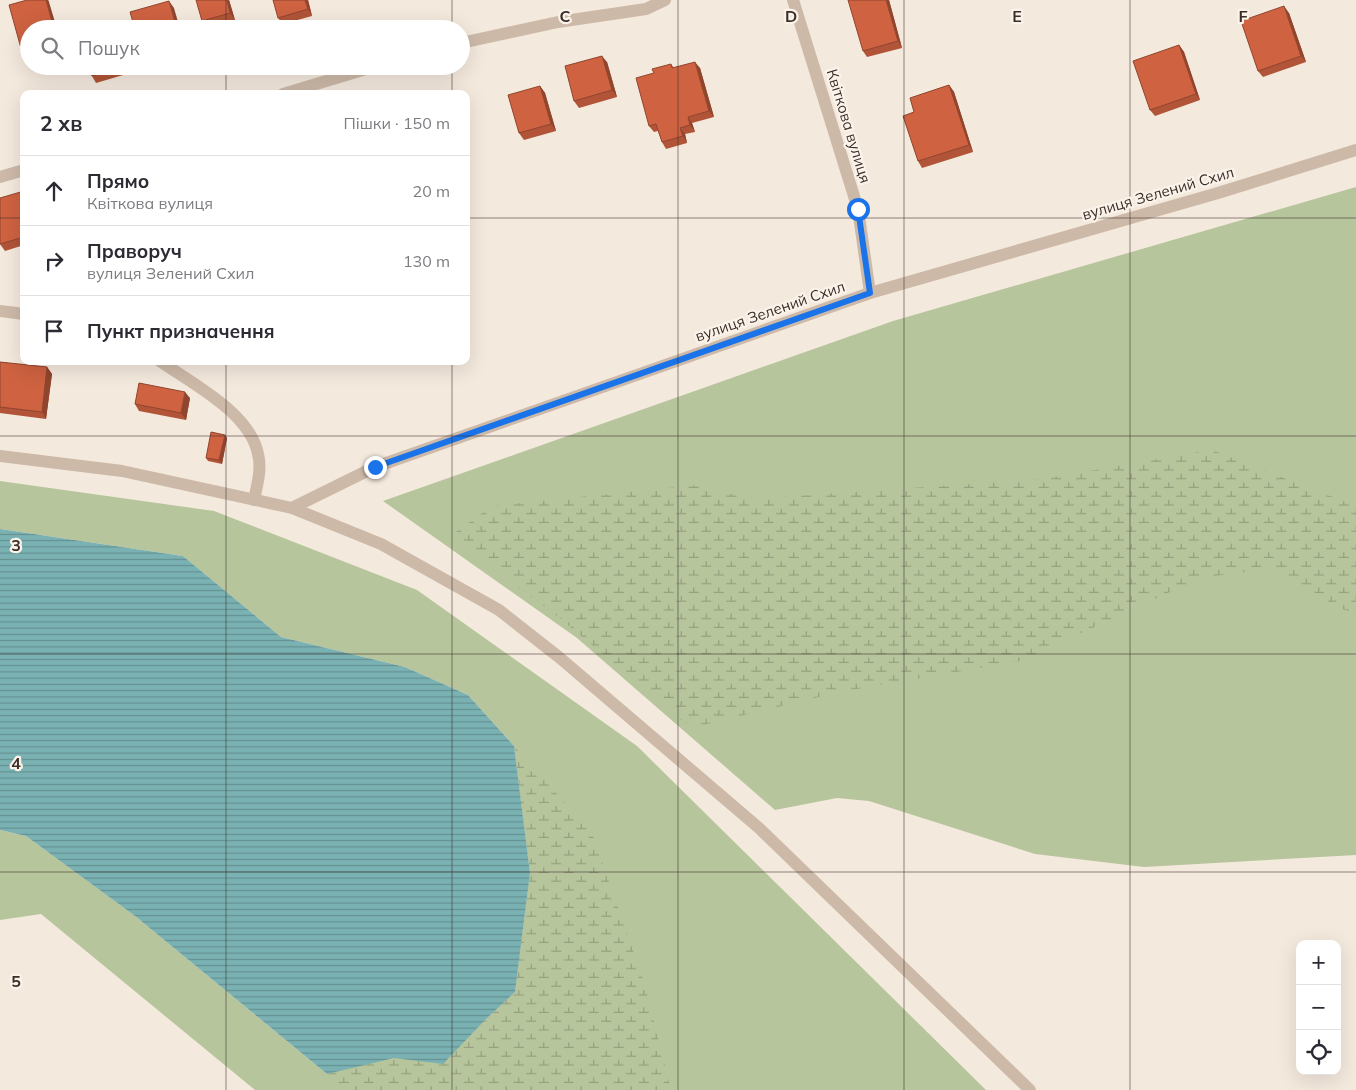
<!DOCTYPE html>
<html lang="uk">
<head>
<meta charset="utf-8">
<style>
  :root { --surface:#fff; --page:#f7f7f7; --text:#2b2b33; --muted:#7c7c81; --line:#e1e1e2 }
  body { margin:0; font-family:Mulish,sans-serif; background:var(--page); color:var(--text) }
  .controls { position:absolute; right:15px; bottom:15px; display:grid; overflow:hidden; border-radius:10px; box-shadow:0 5px 20px #0002 }
  .controls button { width:45px; height:45px; display:grid; place-items:center; padding:0; border:0; border-bottom:1px solid var(--line); background:var(--surface); color:var(--text); font:25px sans-serif }
  .stop { position:absolute; width:15px; height:15px; margin:-11px; border:4px solid #1a73e8; border-radius:50%; background:#fff }
  .stop.end { background:#1a73e8; border-color:#fff; box-shadow:0 1px 5px #0008 }
  .list { margin:0; padding:0; list-style:none }
  h2 { display:flex; justify-content:space-between; align-items:center; height:65px; margin:0; padding:0 20px; font-size:21px }
  h2 small { font-size:16px; font-weight:400; color:var(--muted) }
  .list li { display:grid; grid-template-columns:32px 1fr auto; gap:15px; align-items:center; box-sizing:border-box; height:70px; padding:0 20px; border-top:1px solid var(--line) }
  .list b { display:block; font-size:19px; white-space:nowrap }
  .list p { margin:0; font-size:16px; white-space:nowrap; color:var(--muted) }
  .list em { font-size:16px; font-style:normal; color:var(--muted) }
  .icon { flex:none; width:28px; height:28px; fill:none; stroke:currentColor; stroke-width:2; stroke-linecap:round; stroke-linejoin:round }
  .map { position:relative; flex:none; width:1356px; height:1090px; overflow:hidden }
  .search { position:absolute; background:var(--surface); box-shadow:0 5px 20px #0002; left:20px; top:20px; width:450px; height:55px; display:flex; align-items:center; gap:12px; box-sizing:border-box; padding:0 18px; border-radius:28px; color:var(--muted); font-size:19px }
  .panel { position:absolute; background:var(--surface); box-shadow:0 5px 20px #0002; left:20px; top:90px; width:450px; height:275px; border-radius:10px }
  .map>svg:first-child { display:block }
  .grass { fill:#b7c59c }
  .wetland { fill:url(#wetland-marsh) }
  .water { fill:url(#water-rules) }
  .lines { fill:none; stroke-linecap:round; stroke-linejoin:round }
  .minor { stroke:#cdb9a8; stroke-width:12 }
  .wall { fill:#b15438 }
  .shaded-wall { fill:#90452e }
  .building { fill:#ce6241; stroke:#90452e }
  .route { stroke:#1a73e8; stroke-width:6 }
  .grid { fill:none; stroke:#3a2e29; stroke-width:1; stroke-opacity:0.55 }
  .labels { text-anchor:middle; dominant-baseline:central; stroke-width:4.5; stroke-linejoin:round; paint-order:stroke }
  .street-label { font-size:15px; fill:#3a2e29; stroke:#fbf3ea }
  .grid-label { font-size:16px; text-anchor:middle; font-weight:bold; fill:#3a2e29; stroke:#fbf3ea; stroke-width:4.5; stroke-linejoin:round; paint-order:stroke }
</style>
</head>
<body>
<div class="map">
<svg width="1356" height="1090" viewBox="0 0 1356 1090">
  <defs>
    <pattern id="wetland-marsh" width="20" height="14" patternUnits="userSpaceOnUse" patternTransform="scale(1.25)"><rect width="20" height="14" fill="#b7c59c"/><path d="M1 5h8M5 5V1M11 12h8M15 12V8" fill="none" stroke="#96a07f"/></pattern>
    <pattern id="water-rules" width="6" height="5" patternUnits="userSpaceOnUse" patternTransform="scale(1.25)"><rect width="6" height="5" fill="#7ab2b3"/><path d="M0 2.5h6" fill="none" stroke="#659192"/></pattern>
  </defs>
  <rect width="100%" height="100%" fill="#f4e9dd"/>
  <g class="grass">
    <polygon points="1356,187 1356,855 1144,867 1035,854 869,801 837,798 775,810 577,638 383,501 893,321"/>
    <polygon points="0,481 214,511 417,590 637,746 986,1090 255,1090 41,914 0,920 0,830 26,836 135,916 327,1074 485,1020 515,992 530,873 514,746 468,695 405,667 281,637 183,556 0,529"/>
  </g>
  <g class="wetland">
    <polygon points="1212,450 1356,506 1356,615 1334,605 1277,568 1200,578 1021,661 839,692 691,728 556,615 449,537 492,506 698,485 750,499 1042,479"/>
    <polygon points="514,746 592,833 644,982 671,1090 347,1090 327,1074 394,1058 443,1064 485,1020 515,992 530,873"/>
  </g>
  <polygon class="water" points="0,529 183,556 281,637 405,667 468,695 514,746 530,873 515,992 485,1020 443,1064 394,1058 327,1074 135,916 26,836 0,830"/>
  <g class="lines">
    <g class="minor">
      <polyline points="793,0 858,209 870,293"/>
      <polyline points="461,43 558,22 646,9 665,0"/>
      <polyline points="283,94 376,66"/>
      <polyline points="0,177 24,170"/>
      <polyline points="0,311 24,314"/>
      <path d="M160,361C193,384 250,413 258,454C262,469 257,485 254,500"/>
      <polyline points="0,456 122,471 292,508 381,544 499,610 560,658 759,828 1030,1090"/>
      <polyline points="292,508 375,467 870,293 1218,193 1356,150"/>
    </g>
  </g>
  <g class="wall">
    <polygon points="27,0 48,0 49,2 29,29 28,66 24,59"/>
    <polygon points="229,0 235,20 207,27 202,21"/>
    <polygon points="308,0 312,16 283,24 278,18"/>
    <polygon points="889,0 902,48 867,57 863,51"/>
    <polygon points="1289,13 1306,62 1263,77 1258,71"/>
    <polygon points="1179,45 1184,52 1200,100 1155,116 1150,110"/>
    <polygon points="607,62 617,97 579,108 574,101"/>
    <polygon points="671,64 674,68 700,68 714,117 692,123 695,132 685,134 687,143 666,149 662,142 658,131 654,132 649,126"/>
    <polygon points="89,66 128,66 130,73 96,83 92,76"/>
    <polygon points="949,85 954,92 973,152 922,168 918,161 914,112"/>
    <polygon points="540,86 545,93 556,131 524,140 519,133"/>
    <polygon points="24,191 24,245 5,251 0,244"/>
    <polygon points="0,362 47,367 52,374 46,419 0,413"/>
    <polygon points="190,398 186,420 139,411 135,404"/>
    <polygon points="227,438 222,464 208,461 206,458"/>
  </g>
  <g class="shaded-wall">
    <polygon points="46,0 48,0 49,2 57,29 54,29"/>
    <polygon points="227,0 229,0 235,20 230,13"/>
    <polygon points="305,0 308,0 312,16 308,9"/>
    <polygon points="886,0 889,0 902,48 898,41"/>
    <polygon points="169,1 174,8 180,29 177,29"/>
    <polygon points="1284,6 1289,13 1306,62 1301,56"/>
    <polygon points="1179,45 1184,52 1200,100 1196,94"/>
    <polygon points="602,56 607,62 617,97 612,90"/>
    <polygon points="695,62 700,68 714,117 709,111"/>
    <polygon points="125,66 128,66 130,73"/>
    <polygon points="949,85 954,92 973,152 969,145"/>
    <polygon points="540,86 545,93 556,131 551,124"/>
    <polygon points="688,117 692,123 695,132 690,125"/>
    <polygon points="680,128 685,134 687,143 683,136"/>
    <polygon points="47,367 52,374 46,419 42,412"/>
    <polygon points="185,392 190,398 186,420 181,413"/>
    <polygon points="225,435 227,438 222,464 219,460"/>
  </g>
  <g class="building">
    <polygon points="27,0 46,0 54,29 29,29 29,58 24,59 9,5"/>
    <polygon points="196,0 227,0 230,13 202,21"/>
    <polygon points="273,0 305,0 308,9 278,18"/>
    <polygon points="848,0 886,0 898,41 863,51"/>
    <polygon points="169,1 177,29 135,29 130,12"/>
    <polygon points="1284,6 1301,56 1258,71 1241,21"/>
    <polygon points="113,23 115,29 92,29"/>
    <polygon points="1179,45 1196,94 1150,110 1133,61"/>
    <polygon points="602,56 612,90 574,101 565,66"/>
    <polygon points="695,62 709,111 688,117 690,125 680,128 683,136 662,142 656,124 649,126 636,78 654,73 652,69 671,64 672,68"/>
    <polygon points="89,66 125,66 92,76"/>
    <polygon points="949,85 969,145 918,161 903,116 914,112 910,98"/>
    <polygon points="540,86 551,124 519,133 508,95"/>
    <polygon points="24,191 24,237 0,244 0,198"/>
    <polygon points="0,362 47,367 42,412 0,407"/>
    <polygon points="139,383 185,392 181,413 135,404"/>
    <polygon points="211,432 225,435 219,460 206,458"/>
  </g>
  <g class="lines">
    <polyline class="route" points="375,467 870,293 858,209"/>
  </g>
  <path class="grid" d="M226,0V29M452,0V29M678,0V1090M904,0V1090M1130,0V1090M226,66V94M452,66V94M0,218H24M466,218H1356M226,361V1090M452,361V1090M0,436H1356M0,654H1356M0,872H1356"/>
  <g class="labels">
    <g class="street-label">
      <text transform="translate(849 126) rotate(73)">Квіткова вулиця</text>
      <text transform="translate(1158 193) rotate(-16)">вулиця Зелений Схил</text>
      <text transform="translate(770 311) rotate(-19)">вулиця Зелений Схил</text>
    </g>
  </g>
  <g class="grid-label">
    <text x="565" y="22">C</text>
    <text x="791" y="22">D</text>
    <text x="1017" y="22">E</text>
    <text x="1243" y="22">F</text>
    <text x="16" y="551">3</text>
    <text x="16" y="769">4</text>
    <text x="16" y="987">5</text>
  </g>
</svg>
<div class="controls">
<button>+</button>
<button>−</button>
<button><svg class="icon" aria-label="locate" viewBox="0 0 24 24"><circle cx="12" cy="12" r="6"/><path d="M12 2v4M12 18v4M2 12h4M18 12h4"/></svg></button>
</div>
<div class="stop" style="left:858px;top:209px"></div>
<div class="stop end" style="left:375px;top:467px"></div>
<div class="search"><svg class="icon" aria-label="search" viewBox="0 0 24 24"><circle cx="10" cy="10" r="6"/><path d="M15 15l6 6"/></svg>Пошук</div>
<section class="panel">
<h2>2 хв<small>Пішки · 150 m</small></h2>
<ul class="list">
<li><svg class="icon" aria-label="ahead" viewBox="0 0 24 24"><path d="M12 20V5M6 11l6-6 6 6"/></svg><div><b>Прямо</b><p>Квіткова вулиця</p></div><em>20 m</em></li>
<li><svg class="icon" aria-label="right" viewBox="0 0 24 24"><path d="M7 20v-9h11M14 6l5 5-5 5"/></svg><div><b>Праворуч</b><p>вулиця Зелений Схил</p></div><em>130 m</em></li>
<li><svg class="icon" aria-label="arrive" viewBox="0 0 24 24"><path d="M6 21V4h12l-3 4 3 4H6"/></svg><div><b>Пункт призначення</b></div></li>
</ul>
</section>
</div>
</body>
</html>
